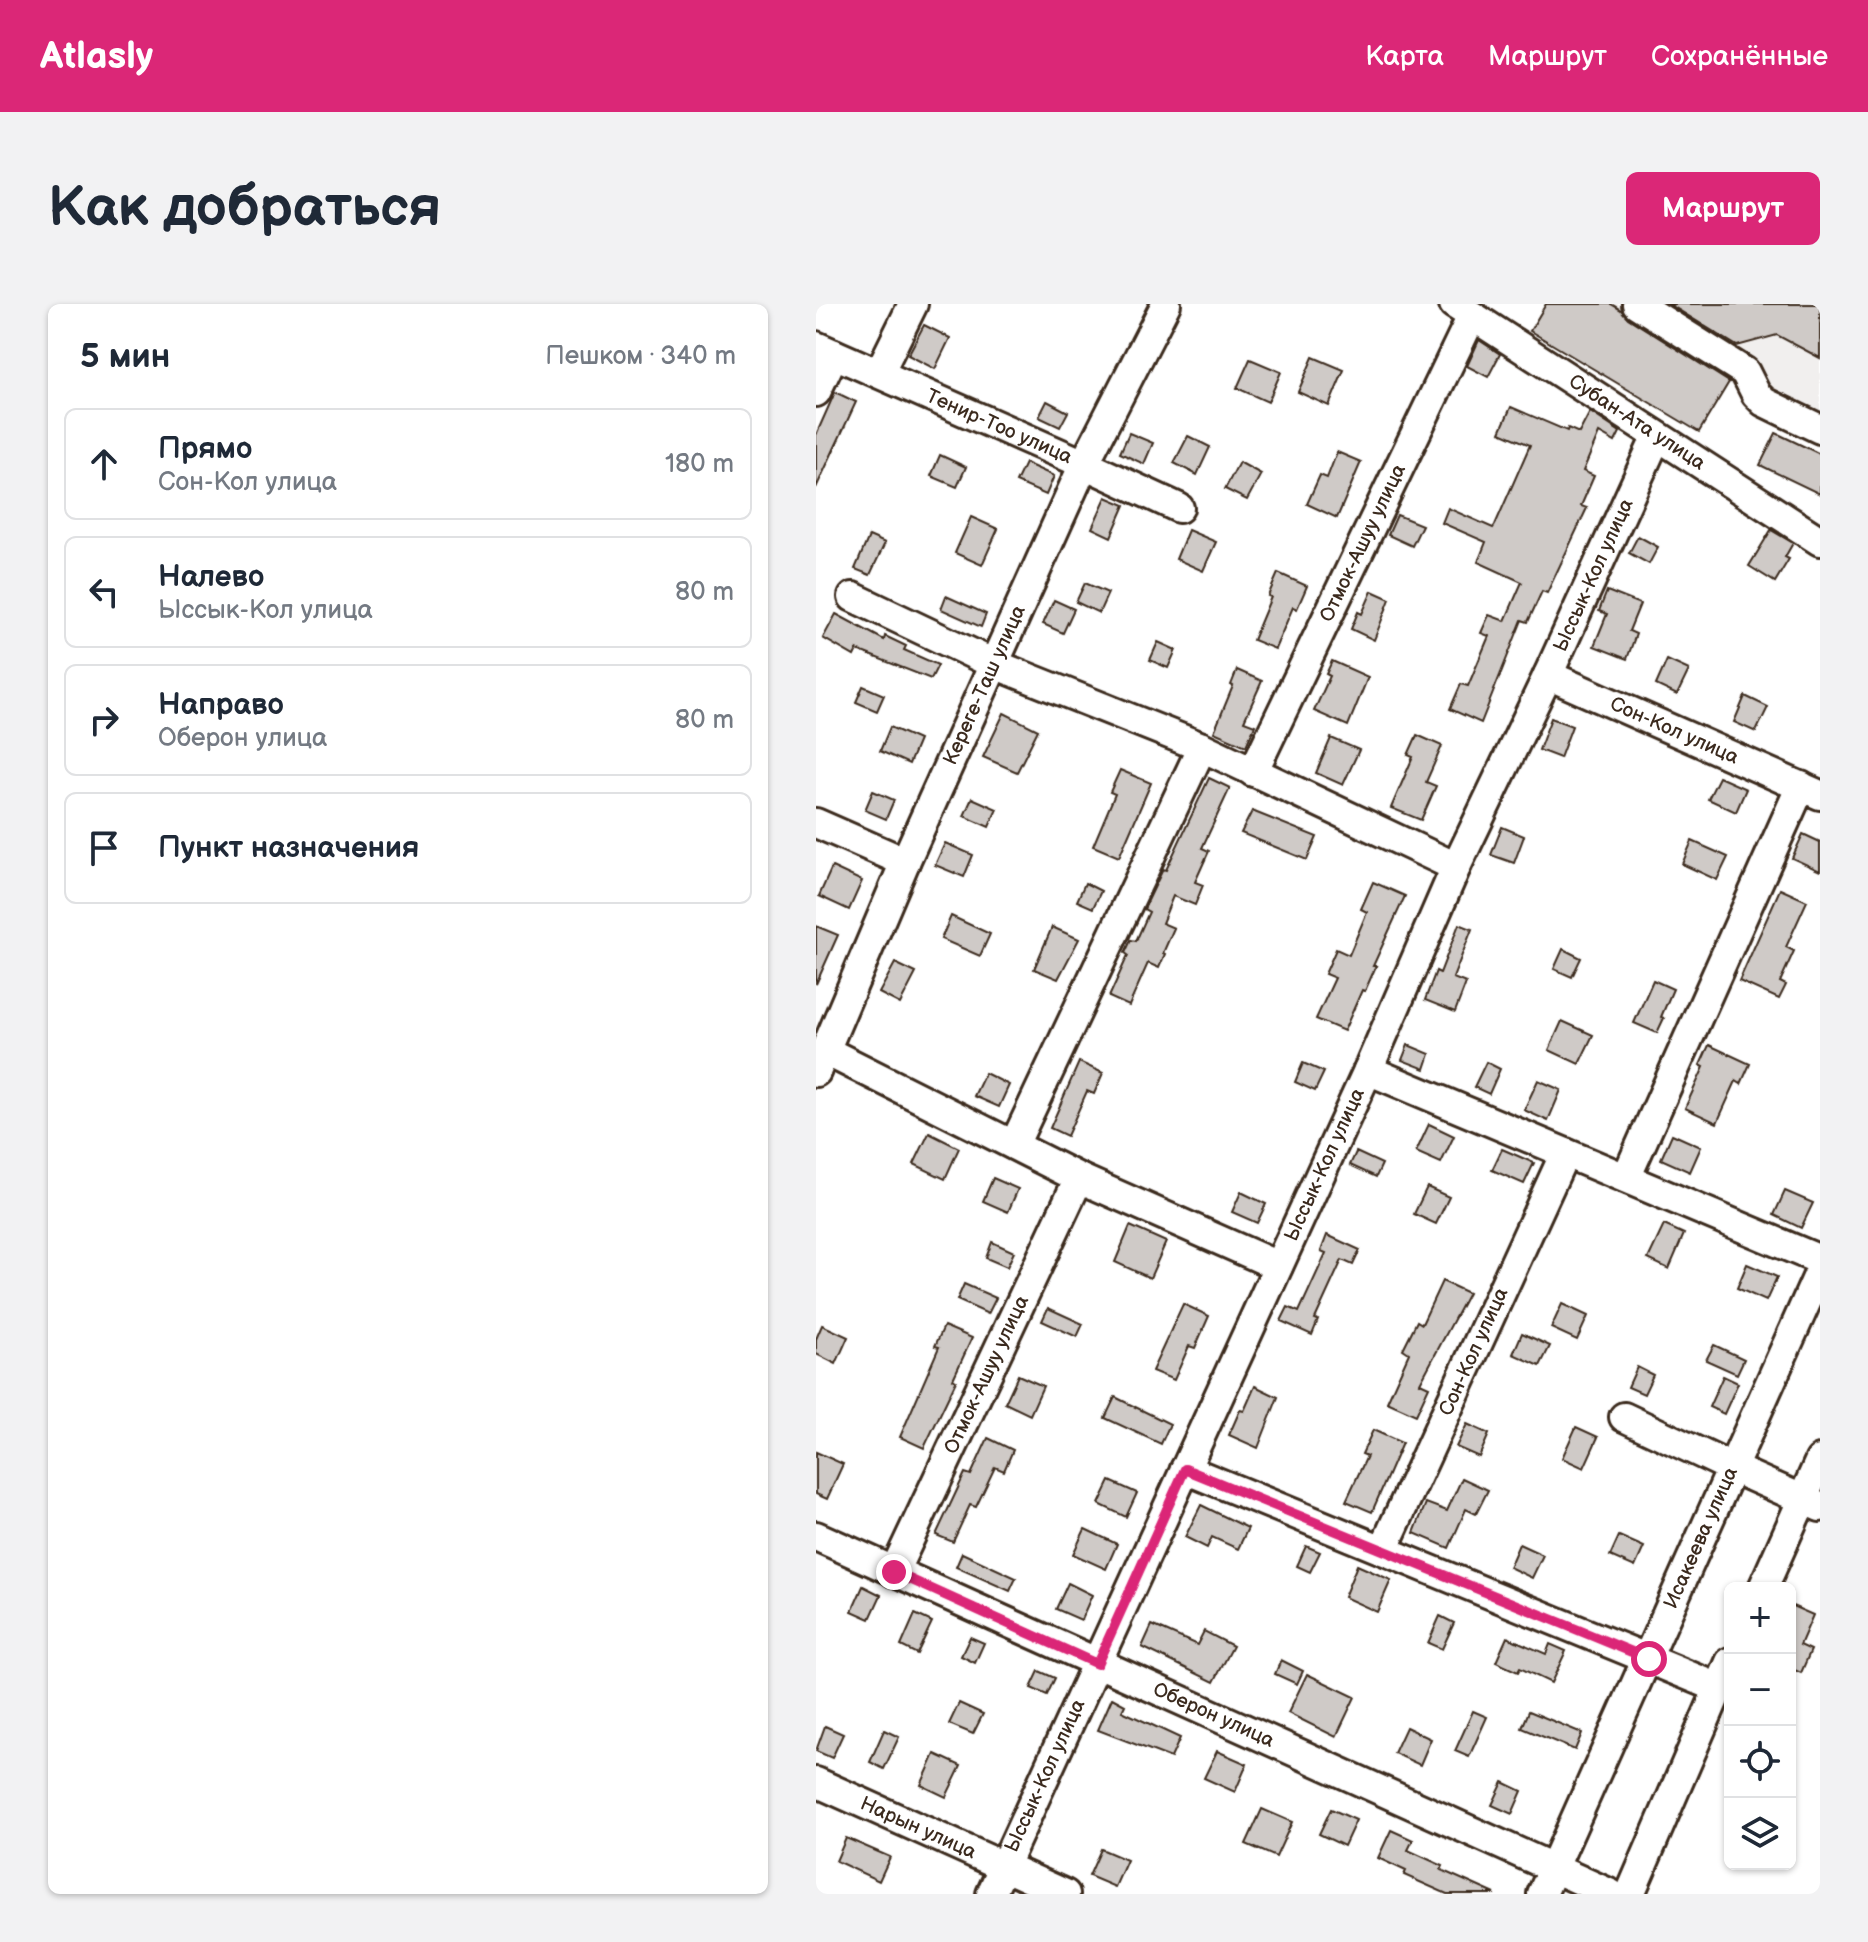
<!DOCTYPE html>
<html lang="ru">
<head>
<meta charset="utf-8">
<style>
  :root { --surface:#fff; --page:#f2f2f3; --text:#1f2937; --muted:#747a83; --line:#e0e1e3; --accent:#db2777 }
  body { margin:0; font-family:"Balsamiq Sans",sans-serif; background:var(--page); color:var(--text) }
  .controls { position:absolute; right:24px; bottom:24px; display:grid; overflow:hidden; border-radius:12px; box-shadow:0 2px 6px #0004 }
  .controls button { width:72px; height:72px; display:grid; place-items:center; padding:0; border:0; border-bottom:2px solid var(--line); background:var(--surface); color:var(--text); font:40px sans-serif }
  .stop { position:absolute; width:24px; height:24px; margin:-18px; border:6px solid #db2777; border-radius:50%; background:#fff }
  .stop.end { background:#db2777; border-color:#fff; box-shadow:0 2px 8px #0008 }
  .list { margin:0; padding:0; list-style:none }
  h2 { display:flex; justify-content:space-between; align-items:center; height:104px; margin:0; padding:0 32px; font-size:34px }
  h2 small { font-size:26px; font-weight:400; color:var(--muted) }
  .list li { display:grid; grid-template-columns:52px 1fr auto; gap:24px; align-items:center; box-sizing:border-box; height:112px; margin:0 16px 16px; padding:0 16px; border:2px solid var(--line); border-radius:12px }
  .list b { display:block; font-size:30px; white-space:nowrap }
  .list p { margin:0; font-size:26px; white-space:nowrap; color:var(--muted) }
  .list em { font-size:26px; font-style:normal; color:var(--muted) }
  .icon { flex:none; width:44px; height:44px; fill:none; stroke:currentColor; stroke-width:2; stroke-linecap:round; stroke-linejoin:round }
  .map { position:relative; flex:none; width:1004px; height:1590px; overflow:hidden; border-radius:12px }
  header { display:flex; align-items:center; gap:48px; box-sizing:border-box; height:112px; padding:0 40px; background:var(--accent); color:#fff }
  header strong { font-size:38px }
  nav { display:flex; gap:44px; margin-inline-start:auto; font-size:28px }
  .intro { display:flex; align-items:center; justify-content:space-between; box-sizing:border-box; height:192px; padding:0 48px }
  h1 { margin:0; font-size:56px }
  .button { padding:20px 36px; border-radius:12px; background:var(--accent); color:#fff; font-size:28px; font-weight:700 }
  main { display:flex; gap:48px; padding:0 48px }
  aside { flex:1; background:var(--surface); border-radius:12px; box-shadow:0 2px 6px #0004 }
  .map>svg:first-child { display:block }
  .built { fill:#f1efee }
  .building { fill:#cfcac7; stroke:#3b2a1e; stroke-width:2 }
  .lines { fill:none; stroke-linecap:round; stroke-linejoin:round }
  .minor-casing { stroke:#3b2a1e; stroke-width:34 }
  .minor { stroke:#fff; stroke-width:28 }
  .route { stroke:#db2777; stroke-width:10 }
  .labels { text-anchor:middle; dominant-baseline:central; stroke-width:8; stroke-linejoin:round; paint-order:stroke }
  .street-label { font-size:20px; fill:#3b2a1e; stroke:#fff }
</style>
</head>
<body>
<header>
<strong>Atlasly</strong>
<nav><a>Карта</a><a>Маршрут</a><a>Сохранённые</a></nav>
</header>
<div class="intro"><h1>Как добраться</h1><a class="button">Маршрут</a></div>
<main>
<aside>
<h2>5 мин<small>Пешком · 340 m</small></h2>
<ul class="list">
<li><svg class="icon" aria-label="ahead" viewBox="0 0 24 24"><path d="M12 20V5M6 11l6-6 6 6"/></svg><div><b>Прямо</b><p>Сон-Кол улица</p></div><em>180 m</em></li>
<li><svg class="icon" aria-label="left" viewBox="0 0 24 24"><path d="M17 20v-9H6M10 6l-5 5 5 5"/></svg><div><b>Налево</b><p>Ыссык-Кол улица</p></div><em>80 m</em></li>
<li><svg class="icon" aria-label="right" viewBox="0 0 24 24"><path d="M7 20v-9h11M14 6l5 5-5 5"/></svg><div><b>Направо</b><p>Оберон улица</p></div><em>80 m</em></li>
<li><svg class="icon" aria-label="arrive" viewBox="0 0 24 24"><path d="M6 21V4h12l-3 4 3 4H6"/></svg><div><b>Пункт назначения</b></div></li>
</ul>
</aside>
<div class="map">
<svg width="1004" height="1590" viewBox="0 0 1004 1590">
  <rect width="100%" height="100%" fill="#fff"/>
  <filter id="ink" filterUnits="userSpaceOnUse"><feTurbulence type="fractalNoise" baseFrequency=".0125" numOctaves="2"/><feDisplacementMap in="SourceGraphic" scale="16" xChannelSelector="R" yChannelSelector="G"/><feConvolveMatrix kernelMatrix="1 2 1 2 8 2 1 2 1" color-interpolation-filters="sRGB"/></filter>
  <g filter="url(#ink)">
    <polygon class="built" points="779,0 1004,0 1004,134"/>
    <g class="building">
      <polygon points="730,0 795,0 805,6 812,14 913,78 883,128 714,27"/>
      <polygon points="853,0 1004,0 1004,54 961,31 921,42"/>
      <polygon points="108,21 134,34 119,65 92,51"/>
      <polygon points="663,36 684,50 672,73 651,62"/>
      <polygon points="497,53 528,66 513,102 482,88"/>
      <polygon points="434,55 465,68 452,98 421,84"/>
      <polygon points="19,88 40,98 0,184 0,131"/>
      <polygon points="231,97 252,108 244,123 223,113"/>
      <polygon points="695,103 751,127 752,124 763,129 774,108 804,128 799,138 783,129 767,167 778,172 765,202 771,204 731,289 726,287 712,318 706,316 665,419 634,405 645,380 652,382 673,332 665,329 673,311 689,317 706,278 662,258 670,238 626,219 632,204 677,224 679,221 714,141 684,128"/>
      <polygon points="313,129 337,139 328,160 304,149"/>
      <polygon points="960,129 1004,150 1004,190 944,161"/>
      <polygon points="372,132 394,143 381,171 358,159"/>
      <polygon points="521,148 545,158 521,214 491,200 504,171 511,174"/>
      <polygon points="124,151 150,163 141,183 115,172"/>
      <polygon points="423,158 445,170 431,196 409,185"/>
      <polygon points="209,159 238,172 230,191 200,178"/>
      <polygon points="290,193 309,201 295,233 276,224"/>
      <polygon points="581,211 606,221 596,242 572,231"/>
      <polygon points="155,213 182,225 166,261 139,249"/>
      <polygon points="372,226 400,238 387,267 360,255"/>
      <polygon points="955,226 977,239 969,253 973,255 959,278 933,262"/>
      <polygon points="53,232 69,239 54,271 39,265"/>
      <polygon points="822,232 842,243 833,260 813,249"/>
      <polygon points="462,269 491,282 481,305 477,303 459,345 437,336 455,293 452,292"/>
      <polygon points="269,279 292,289 283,309 260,298"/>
      <polygon points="556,287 574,295 558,336 535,325 542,308 546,310"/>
      <polygon points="791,287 824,300 813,327 820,330 811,355 778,342 791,310 783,307"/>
      <polygon points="130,292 170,310 165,323 125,305"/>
      <polygon points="238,296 258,305 247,329 227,320"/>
      <polygon points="20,310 68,336 69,332 90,342 88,346 122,361 115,375 41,346 38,352 7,334"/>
      <polygon points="342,338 360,346 352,364 334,356"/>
      <polygon points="851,356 873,366 861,391 840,381"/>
      <polygon points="516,357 552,373 532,422 498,407 514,372 510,370"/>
      <polygon points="421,366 446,377 428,417 439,421 430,442 398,428 417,382 415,381"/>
      <polygon points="47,382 68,391 61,407 40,398"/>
      <polygon points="929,392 952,403 940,428 918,418"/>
      <polygon points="188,409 222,426 201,468 167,453"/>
      <polygon points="735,414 756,422 744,454 723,446"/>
      <polygon points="74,423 103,436 93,460 64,447"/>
      <polygon points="601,431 626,442 610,478 620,482 605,516 575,504 597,453 592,451"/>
      <polygon points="515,434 543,446 527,481 500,469"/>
      <polygon points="304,466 335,479 303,553 277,542 299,490 294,488"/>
      <polygon points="903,473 930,485 920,508 892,495"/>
      <polygon points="393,474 414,484 386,544 393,547 379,578 387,581 379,601 357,592 346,619 358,624 347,649 349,650 343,664 332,659 313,702 293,693 312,651 309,649 315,636 320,637 333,608 328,605 347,565 350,566"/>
      <polygon points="57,487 78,496 70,515 49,506"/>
      <polygon points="156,494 181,505 173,523 148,512"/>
      <polygon points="436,507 501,533 491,556 425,529"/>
      <polygon points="686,523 708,532 698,559 675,551"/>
      <polygon points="987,530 1004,538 1004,567 976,554"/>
      <polygon points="876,537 912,553 901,576 866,560"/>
      <polygon points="129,539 157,551 148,573 119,561"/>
      <polygon points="16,563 46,577 33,606 3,592"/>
      <polygon points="557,578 589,592 557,662 560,662 549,687 546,686 528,727 500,715 519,674 509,670 520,645 533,651 551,608 545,605"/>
      <polygon points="269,579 285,587 277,604 261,597"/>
      <polygon points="964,585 991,597 970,643 978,647 964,678 970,681 963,695 923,677"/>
      <polygon points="135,612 174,630 164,652 125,635"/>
      <polygon points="643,620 656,625 637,674 650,679 639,708 609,696 620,667 624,669"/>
      <polygon points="0,622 22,631 0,680"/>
      <polygon points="236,623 263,635 242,675 218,665"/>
      <polygon points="747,645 765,654 756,673 738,665"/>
      <polygon points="79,659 100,669 84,700 63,689"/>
      <polygon points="837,676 857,685 845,713 848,714 841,729 818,719"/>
      <polygon points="746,717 777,731 763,760 733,746"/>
      <polygon points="592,741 614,750 609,765 586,756"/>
      <polygon points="893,741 934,760 925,780 920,777 901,819 869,804 888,763 884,761"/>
      <polygon points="263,758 287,769 278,790 271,787 251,832 234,824"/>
      <polygon points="670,758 684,765 673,790 658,783"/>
      <polygon points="487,759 508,768 499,787 479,778"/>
      <polygon points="169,769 193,781 183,803 158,792"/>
      <polygon points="722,776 745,786 732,817 708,806"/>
      <polygon points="613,820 638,832 625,859 600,848"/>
      <polygon points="113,829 143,844 129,875 98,860"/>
      <polygon points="856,830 885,843 874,868 845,855"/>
      <polygon points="686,845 718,859 708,880 676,866"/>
      <polygon points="540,848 566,860 560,873 534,861"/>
      <polygon points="177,874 202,885 192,908 167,897"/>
      <polygon points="611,883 633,893 620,920 598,910"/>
      <polygon points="969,887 997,899 985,924 958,911"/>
      <polygon points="425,888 450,900 441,919 416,908"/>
      <polygon points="848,921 868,930 853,965 832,955"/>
      <polygon points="314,922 350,938 334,974 299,958"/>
      <polygon points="511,931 544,946 537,961 526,956 499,1015 502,1016 496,1031 465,1017 472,1003 483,1008 510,949 505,947"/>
      <polygon points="176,938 198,948 191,963 170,954"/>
      <polygon points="931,960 961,973 950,997 921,984"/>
      <polygon points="626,977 652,989 604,1079 613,1083 600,1111 571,1098 593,1049 587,1045 601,1017 606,1020"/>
      <polygon points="148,980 180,994 172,1010 141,996"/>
      <polygon points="367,1000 393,1012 379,1044 373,1042 358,1076 336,1067"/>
      <polygon points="746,1000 772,1012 761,1036 735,1024"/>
      <polygon points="232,1004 267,1020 261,1033 226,1017"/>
      <polygon points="6,1021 32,1033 20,1060 0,1050 0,1035"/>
      <polygon points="128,1022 156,1034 137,1075 140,1077 108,1144 84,1133 123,1043 119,1042"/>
      <polygon points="706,1029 734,1042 724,1062 697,1050"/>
      <polygon points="898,1041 928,1055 921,1070 890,1056"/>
      <polygon points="821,1063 837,1071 828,1090 812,1083"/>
      <polygon points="202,1071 227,1082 214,1111 189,1099"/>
      <polygon points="907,1072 922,1079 908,1110 893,1103"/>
      <polygon points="439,1082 462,1093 442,1144 413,1131 424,1106 428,1107"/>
      <polygon points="299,1093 354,1120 345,1140 289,1114"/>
      <polygon points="651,1120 673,1130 663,1153 640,1143"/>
      <polygon points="760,1123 782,1133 768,1164 746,1154"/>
      <polygon points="557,1126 586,1139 556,1208 530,1197 551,1152 546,1150"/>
      <polygon points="172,1134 197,1146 188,1167 179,1163 160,1203 154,1201 137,1238 120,1231 149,1169 155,1171"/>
      <polygon points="0,1148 27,1160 11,1195 0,1190"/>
      <polygon points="646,1174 672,1186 660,1210 650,1205 633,1244 598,1229 610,1199 631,1207"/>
      <polygon points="294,1177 321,1189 310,1213 283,1200"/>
      <polygon points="385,1201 432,1224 422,1245 396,1233 391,1244 369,1233"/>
      <polygon points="269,1225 301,1240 290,1265 257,1250"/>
      <polygon points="803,1232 828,1243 819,1263 794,1252"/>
      <polygon points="703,1240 727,1251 716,1274 693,1263"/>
      <polygon points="490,1242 504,1248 494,1268 481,1262"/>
      <polygon points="146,1249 200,1274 194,1287 140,1263"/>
      <polygon points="541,1261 575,1276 561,1308 528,1293"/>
      <polygon points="252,1279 276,1291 265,1316 240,1305"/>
      <polygon points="47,1282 65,1291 54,1315 36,1307"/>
      <polygon points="974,1301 997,1311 984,1341 995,1346 985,1369 974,1364"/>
      <polygon points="99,1310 116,1318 101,1350 85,1342"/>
      <polygon points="624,1312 638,1319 626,1345 612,1339"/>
      <polygon points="336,1321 381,1341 388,1327 417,1342 398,1378 326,1343"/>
      <polygon points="154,1333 168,1339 159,1359 145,1352"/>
      <polygon points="691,1333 730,1350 734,1340 750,1347 735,1379 704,1364 702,1368 680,1358"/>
      <polygon points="465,1356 487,1367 481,1380 459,1370"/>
      <polygon points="223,1367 239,1374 231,1391 215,1384"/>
      <polygon points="491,1370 539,1393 520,1433 472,1409"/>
      <polygon points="296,1394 309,1401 306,1407 364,1434 355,1454 282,1426"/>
      <polygon points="143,1399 167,1410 157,1430 133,1420"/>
      <polygon points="657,1407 671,1413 653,1453 639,1447"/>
      <polygon points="713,1407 766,1429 759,1446 706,1424"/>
      <polygon points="9,1422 27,1430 16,1454 0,1447"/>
      <polygon points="590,1423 615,1435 604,1461 578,1449"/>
      <polygon points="68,1426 83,1433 68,1465 54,1458"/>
      <polygon points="401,1447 431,1460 419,1488 388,1474"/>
      <polygon points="119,1450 145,1462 130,1493 105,1481"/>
      <polygon points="687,1478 706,1487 696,1510 676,1501"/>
      <polygon points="446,1505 476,1518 460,1553 430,1540"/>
      <polygon points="515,1505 540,1516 528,1542 503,1530"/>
      <polygon points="575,1526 597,1536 592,1546 627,1562 625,1566 679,1590 631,1590 588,1571 590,1567 562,1554"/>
      <polygon points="30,1534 74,1553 63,1577 20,1557"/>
      <polygon points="285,1545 311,1556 299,1583 273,1572"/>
    </g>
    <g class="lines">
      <g class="minor-casing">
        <g id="minor">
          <path id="s1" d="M638,0L1004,237"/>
          <polyline points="821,0 929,68 940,90 948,98 1004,125"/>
          <path id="s2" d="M0,42L268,160L363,204"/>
          <polyline points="63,69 97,0"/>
          <polyline points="0,88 18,50"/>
          <polyline points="37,293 178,360 386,443 640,563"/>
          <path id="s3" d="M732,371L1004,491"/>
          <path id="s4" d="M437,468L656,12"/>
          <polyline points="0,519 89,558"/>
          <polyline points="10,747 263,874 462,962"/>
          <polyline points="552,766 1004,956"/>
          <path id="s5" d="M0,768L89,558L268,160L350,0"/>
          <polyline points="198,841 386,443"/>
          <polyline points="810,874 985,482"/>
          <polyline points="808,1113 916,1164 1004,1203"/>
          <polyline points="369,1165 903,1384"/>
          <path id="s6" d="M0,1232L795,1590"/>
          <path id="s7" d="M567,1246L749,849"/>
          <path id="s8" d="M78,1268L263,874"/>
          <polyline points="947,1284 1004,1156"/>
          <path id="s9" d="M0,1478L249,1590"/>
          <path id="s10" d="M175,1590L552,766L640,563L732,371L841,132"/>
          <path id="s11" d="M726,1590L1004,967"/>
          <polyline points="814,1590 914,1358"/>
        </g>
      </g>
      <use href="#minor" class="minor"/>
    </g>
  </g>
  <g class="lines" filter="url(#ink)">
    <polyline class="route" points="78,1268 281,1360 369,1165 833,1355"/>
  </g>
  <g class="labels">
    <g class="street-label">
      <text stroke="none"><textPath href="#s1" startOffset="218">Субан-Ата улица</textPath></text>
      <text stroke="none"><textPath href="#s2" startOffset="200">Тенир-Тоо улица</textPath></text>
      <text stroke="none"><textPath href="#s4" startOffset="254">Отмок-Ашуу улица</textPath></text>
      <text stroke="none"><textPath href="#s10" startOffset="1450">Ыссык-Кол улица</textPath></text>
      <text stroke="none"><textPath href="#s5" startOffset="422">Кереге-Таш улица</textPath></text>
      <text stroke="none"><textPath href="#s3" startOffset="138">Сон-Кол улица</textPath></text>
      <text stroke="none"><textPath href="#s10" startOffset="802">Ыссык-Кол улица</textPath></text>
      <text stroke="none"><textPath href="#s7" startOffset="218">Сон-Кол улица</textPath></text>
      <text stroke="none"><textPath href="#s8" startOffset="218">Отмок-Ашуу улица</textPath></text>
      <text stroke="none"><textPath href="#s11" startOffset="390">Исакеева улица</textPath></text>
      <text stroke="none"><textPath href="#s6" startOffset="436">Оберон улица</textPath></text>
      <text stroke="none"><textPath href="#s10" startOffset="130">Ыссык-Кол улица</textPath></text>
      <text stroke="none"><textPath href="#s9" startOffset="112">Нарын улица</textPath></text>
    </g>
  </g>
</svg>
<div class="controls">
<button>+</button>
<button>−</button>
<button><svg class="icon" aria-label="locate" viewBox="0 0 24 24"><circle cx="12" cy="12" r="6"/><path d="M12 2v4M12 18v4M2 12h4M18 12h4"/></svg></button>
<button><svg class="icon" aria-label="layers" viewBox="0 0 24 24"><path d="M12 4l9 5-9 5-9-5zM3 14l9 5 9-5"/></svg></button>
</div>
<div class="stop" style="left:833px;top:1355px"></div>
<div class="stop end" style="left:78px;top:1268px"></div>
</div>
</main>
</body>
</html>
